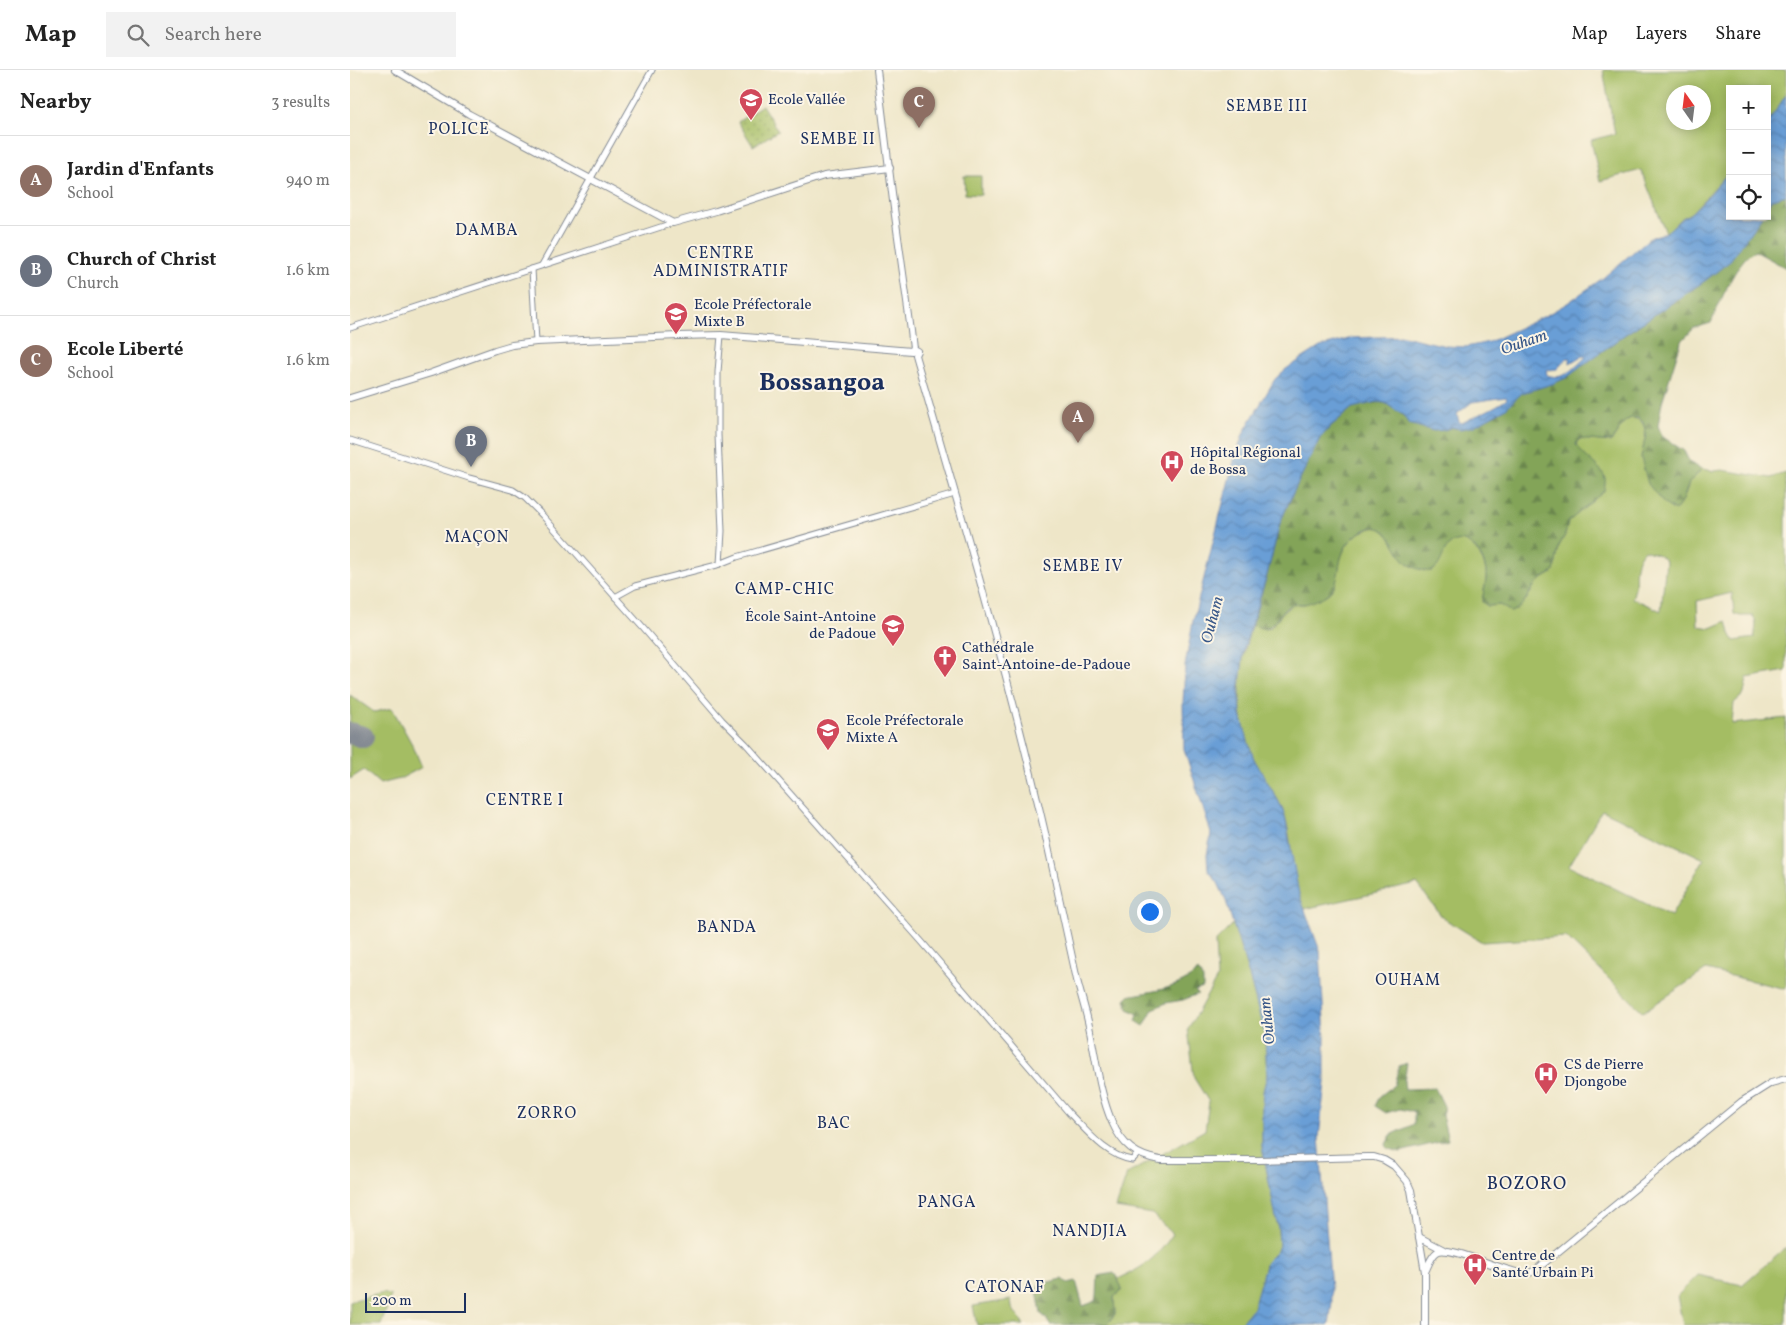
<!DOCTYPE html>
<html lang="en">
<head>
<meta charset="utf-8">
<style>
  :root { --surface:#fff; --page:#f2f2f2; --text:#222; --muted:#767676; --line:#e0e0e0; --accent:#d1495b }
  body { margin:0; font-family:Vollkorn,serif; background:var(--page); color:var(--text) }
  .controls { position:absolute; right:15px; top:15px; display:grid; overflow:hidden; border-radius:0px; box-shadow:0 2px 12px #0003 }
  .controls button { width:45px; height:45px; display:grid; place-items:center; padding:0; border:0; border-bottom:1px solid var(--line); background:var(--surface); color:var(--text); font:25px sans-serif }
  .compass { position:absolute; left:1316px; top:15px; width:45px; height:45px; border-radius:50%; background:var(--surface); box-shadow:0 2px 12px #0003; rotate:346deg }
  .scale { position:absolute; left:15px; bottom:12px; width:101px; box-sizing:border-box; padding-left:5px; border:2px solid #1b2f5e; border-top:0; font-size:14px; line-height:18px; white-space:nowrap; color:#1b2f5e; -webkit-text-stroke:4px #fcf5e5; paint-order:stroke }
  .you { position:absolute; left:799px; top:841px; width:18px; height:18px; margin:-12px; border:4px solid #fff; border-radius:50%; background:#1a73e8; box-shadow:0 0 0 8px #1a73e833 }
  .badge { display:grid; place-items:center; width:32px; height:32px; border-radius:50%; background:var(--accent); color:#fff; font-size:16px; font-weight:700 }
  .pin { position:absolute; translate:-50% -41px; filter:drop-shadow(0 1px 2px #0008) }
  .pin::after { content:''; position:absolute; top:26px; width:18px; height:15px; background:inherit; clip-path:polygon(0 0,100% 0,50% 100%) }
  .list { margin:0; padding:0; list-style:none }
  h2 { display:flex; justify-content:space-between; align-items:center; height:65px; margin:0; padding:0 20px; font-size:21px }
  h2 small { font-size:16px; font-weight:400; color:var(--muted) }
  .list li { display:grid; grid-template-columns:32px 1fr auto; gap:15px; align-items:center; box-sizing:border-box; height:90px; padding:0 20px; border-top:1px solid var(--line) }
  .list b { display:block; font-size:19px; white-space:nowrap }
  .list p { margin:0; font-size:16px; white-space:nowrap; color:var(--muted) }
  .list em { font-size:16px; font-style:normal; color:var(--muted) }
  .icon { flex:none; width:28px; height:28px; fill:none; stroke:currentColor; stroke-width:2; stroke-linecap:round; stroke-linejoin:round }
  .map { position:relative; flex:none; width:1436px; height:1255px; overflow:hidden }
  header { display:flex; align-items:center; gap:30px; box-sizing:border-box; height:70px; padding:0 25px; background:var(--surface); border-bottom:1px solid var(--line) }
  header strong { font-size:24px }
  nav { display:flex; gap:28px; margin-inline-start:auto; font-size:18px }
  .search { width:350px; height:45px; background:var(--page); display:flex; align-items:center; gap:12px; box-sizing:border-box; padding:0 18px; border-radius:0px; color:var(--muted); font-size:19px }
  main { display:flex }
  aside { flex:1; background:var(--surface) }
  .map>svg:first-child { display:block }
  .grass { fill:#a4bd63; stroke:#607660; fill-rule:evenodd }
  .forest { fill:url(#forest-firs); stroke:#4f6a5c }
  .park { fill:url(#park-dots); stroke:#607660 }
  .water { fill:url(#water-waves); stroke:#42669a; fill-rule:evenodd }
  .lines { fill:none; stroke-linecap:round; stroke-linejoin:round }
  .runway { stroke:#848a93; stroke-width:22 }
  .minor-casing { stroke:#848a93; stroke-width:7 }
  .major-casing { stroke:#848a93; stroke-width:8 }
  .minor { stroke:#fff; stroke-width:5 }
  .major { stroke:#fff; stroke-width:6 }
  .labels { text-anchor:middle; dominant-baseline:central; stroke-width:4; stroke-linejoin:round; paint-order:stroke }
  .poi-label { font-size:15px; fill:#1b2f5e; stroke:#fcf5e5; text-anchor:start }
  .neighbourhood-label { font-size:16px; letter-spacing:1px; fill:#1b2f5e; stroke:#fcf5e5 }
  .water-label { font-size:16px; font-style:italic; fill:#365688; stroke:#fcf5e5 }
  .quarter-label { font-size:18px; letter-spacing:1px; fill:#1b2f5e; stroke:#fcf5e5 }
  .town-label { font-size:25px; font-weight:bold; fill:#1b2f5e; stroke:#fcf5e5 }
</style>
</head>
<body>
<header>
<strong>Map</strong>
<div class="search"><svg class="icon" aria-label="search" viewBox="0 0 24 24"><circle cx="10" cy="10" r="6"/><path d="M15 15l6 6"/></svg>Search here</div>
<nav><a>Map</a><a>Layers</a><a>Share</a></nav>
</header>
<main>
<aside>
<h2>Nearby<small>3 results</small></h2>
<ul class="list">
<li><span class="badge" style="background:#8d6e63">A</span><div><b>Jardin d'Enfants</b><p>School</p></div><em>940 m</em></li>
<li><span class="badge" style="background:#6b7280">B</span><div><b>Church of Christ</b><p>Church</p></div><em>1.6 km</em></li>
<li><span class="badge" style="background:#8d6e63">C</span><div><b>Ecole Liberté</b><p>School</p></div><em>1.6 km</em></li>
</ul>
</aside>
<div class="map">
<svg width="1436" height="1255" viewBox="0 0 1436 1255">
  <defs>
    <pattern id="forest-firs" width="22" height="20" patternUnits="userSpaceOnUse" patternTransform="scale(1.25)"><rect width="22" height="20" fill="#83a459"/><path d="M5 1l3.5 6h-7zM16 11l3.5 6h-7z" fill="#6a864d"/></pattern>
    <pattern id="park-dots" width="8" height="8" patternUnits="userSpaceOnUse" patternTransform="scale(1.25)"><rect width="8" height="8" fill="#a4bd63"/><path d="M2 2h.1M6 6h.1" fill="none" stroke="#859a55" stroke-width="1.8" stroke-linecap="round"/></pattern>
    <pattern id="water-waves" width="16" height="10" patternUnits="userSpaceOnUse" patternTransform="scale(1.25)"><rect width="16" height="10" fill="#699ed6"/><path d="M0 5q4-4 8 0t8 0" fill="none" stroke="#5681b1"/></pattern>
  </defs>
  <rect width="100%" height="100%" fill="#fcf5e5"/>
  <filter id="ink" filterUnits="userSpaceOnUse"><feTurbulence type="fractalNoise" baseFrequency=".02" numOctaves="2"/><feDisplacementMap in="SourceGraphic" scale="10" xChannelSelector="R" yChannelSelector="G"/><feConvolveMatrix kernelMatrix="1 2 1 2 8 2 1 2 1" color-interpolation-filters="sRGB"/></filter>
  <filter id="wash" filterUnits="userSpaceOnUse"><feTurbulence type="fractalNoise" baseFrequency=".0096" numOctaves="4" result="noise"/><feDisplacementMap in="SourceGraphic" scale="20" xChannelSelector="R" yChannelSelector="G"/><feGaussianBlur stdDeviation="1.12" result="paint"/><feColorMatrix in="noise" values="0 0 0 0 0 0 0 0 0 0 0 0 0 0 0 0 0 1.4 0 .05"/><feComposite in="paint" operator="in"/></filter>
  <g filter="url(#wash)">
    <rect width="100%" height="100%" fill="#eee6c8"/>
    <g class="grass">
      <path d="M1253,0H1436V25L1417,54V19H1380V101L1341,143L1330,149L1316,163L1291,100L1250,111L1241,70L1265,64ZM1324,22H1354V52H1324Z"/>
      <polygon points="614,106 631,106 631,125 615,124"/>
      <path d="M1281,348C1303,349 1294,375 1291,388L1325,441L1333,430L1339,413L1352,399L1364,401L1372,400L1421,408L1436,403V601L1397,608L1394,624L1384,633L1382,654L1436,648V919L1356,900L1293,942L1216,867L1132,872L1093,848L1067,814L954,839C949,826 945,812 943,798C941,781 940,762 935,746C928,725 913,708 904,689C885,646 887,599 902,555L916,559L921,557L933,542L943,534H955L986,513C989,491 993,468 1017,460C1022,458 1027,456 1032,459C1044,466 1050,482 1057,493L1087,497C1090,489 1094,478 1101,473C1118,462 1133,487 1136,501C1137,510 1133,523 1132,532L1138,536L1150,535L1161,542L1176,530L1187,512L1204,502L1209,476L1215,465L1218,452L1254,421L1226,374L1229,369L1261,372L1275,351ZM1294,480L1309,485L1316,491L1311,541L1282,528C1290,509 1279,498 1294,480ZM1382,523L1384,544L1390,546H1403C1408,552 1405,561 1404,568L1384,571L1380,563L1377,551L1361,558L1348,556L1347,531ZM1252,740L1354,789L1321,846L1219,796Z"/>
      <polygon points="0,625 24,642 42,638 63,676 72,697 50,709 30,714 14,700 0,709"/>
      <path d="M883,854L899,905L915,966L917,1005L913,1022L912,1036V1076L928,1158L929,1175L927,1181L916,1192L903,1238L889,1255H750L757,1254L765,1244L764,1226L772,1220L768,1209C796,1196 806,1188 823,1164L802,1144L766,1138L777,1104L855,1060L859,1032L844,1008L838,959L867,908L865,872Z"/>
      <polygon points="1436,1177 1436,1255 1333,1255 1327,1226 1348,1205 1392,1215"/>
      <polygon points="34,1223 41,1226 31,1255 0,1255 0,1231"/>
      <polygon points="661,1230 662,1238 674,1255 627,1255 623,1236"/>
    </g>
    <g class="forest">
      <path d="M1436,125V198L1405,181C1387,188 1369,235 1361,253L1344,258L1331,272L1312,332L1308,356L1313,367L1334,381L1340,393L1352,399L1339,413L1333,430L1325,441L1314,434L1298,414L1291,388L1296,364L1293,352L1288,348H1281L1275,351L1261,372L1229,369L1226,374C1231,386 1253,397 1255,408C1256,412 1254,417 1254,421L1218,452L1215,465L1209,476L1204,502C1199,505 1191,508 1187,513C1177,523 1176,537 1161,542L1150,535L1138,536L1132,532C1133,523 1137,511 1136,502C1135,488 1118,462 1102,473C1092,479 1092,497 1082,501C1076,503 1062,497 1057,493C1043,480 1039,445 1011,462C980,481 996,508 979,523C974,527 961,533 954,534C951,534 946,533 943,534C931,538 927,554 915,559L902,555L917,505L930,453L942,425L970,368L981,356L1002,338L1009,335L1027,332L1035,333L1053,345L1059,354L1094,360L1102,357L1110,359L1155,339L1167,326L1177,320L1186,319L1216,308L1274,265L1356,210L1412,146H1417V137L1422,129Z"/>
      <path d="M848,901L853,909V918L845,921L848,924L833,930L816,933L803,939L794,956L786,951L788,944L778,939L775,929L778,926C802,921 830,919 848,901Z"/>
      <polygon points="1057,993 1054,1012 1055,1019 1085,1018 1094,1036 1092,1045 1098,1070 1050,1082 1037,1078 1036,1074 1041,1065 1064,1054 1064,1042 1050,1039 1036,1043 1025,1036 1030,1026 1044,1015 1049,996"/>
      <path d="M764,1203L768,1209L772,1220L764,1227L765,1244L757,1254L700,1255L695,1247L691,1244L687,1220L689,1214L713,1209L718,1213L726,1211L733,1236L746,1231C748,1223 747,1215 748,1206Z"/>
    </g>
    <polygon class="park" points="412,35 428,61 403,76 388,52"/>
    <g class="water">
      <polygon points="1436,25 1436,125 1422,129 1417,137 1417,54"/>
      <path d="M1380,101V146H1412L1379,192L1356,210L1274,265L1216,308L1202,314L1172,323L1155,339L1124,356L1110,359L1102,357L1094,360L1084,361L1059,354L1053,345L1035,333L1027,332L1002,338L981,356L970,368L942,425L930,453L917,505L894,578L889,622L891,645L898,671L904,689L929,732L935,746L949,824L970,881L975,968V1013L969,1067L982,1232L979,1255H889L903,1238L916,1192L927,1181L929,1175L928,1158L912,1076V1036L913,1022L917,1005L915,966L899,905L875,828L868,813L858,800L857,785L861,763L834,679L833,633L835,596L843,551L884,390L894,362L925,309L936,299L970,277L1002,268L1054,266L1096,276L1116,277L1139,272L1193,247L1216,234L1253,208L1302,166C1316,165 1320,159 1329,151C1333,147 1338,146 1342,142C1356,130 1368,114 1380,101ZM1235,286L1236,287C1223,299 1215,311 1197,305L1196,300L1207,299L1217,288H1220V293L1230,287ZM1156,327L1157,329C1143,339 1127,345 1112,353L1109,352L1107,344L1122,332Z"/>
    </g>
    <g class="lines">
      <polyline class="runway" points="0,663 13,667"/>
    </g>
  </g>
  <g filter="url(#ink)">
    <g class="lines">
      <g class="minor-casing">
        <g id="minor">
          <polyline points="192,195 302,0"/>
          <polyline points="182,199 186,272"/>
          <polyline points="0,258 323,153"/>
          <path d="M0,370L119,408L163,420L175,428L192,445L293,558L372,650L396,674L572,872L719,1043C737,1061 756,1086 782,1090L788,1084"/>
          <polyline points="370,494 372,461 368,365 368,302 371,265"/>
          <polyline points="265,527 285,516 367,495 387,487 605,424"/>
        </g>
      </g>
      <g class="major-casing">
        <g id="major">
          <polyline points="45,0 119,44 323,153 366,141 474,106 540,98"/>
          <polyline points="527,0 543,131 561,261 563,279 561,280"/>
          <path d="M563,279L567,281L565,285C611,444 658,602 695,763C706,812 716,861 727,910C731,926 736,941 739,956C746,988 749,1022 762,1052C772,1075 786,1086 810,1090H909L1017,1087H1024L1034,1090L1044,1096L1057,1111L1061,1120L1075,1202V1255"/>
          <polyline points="0,328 81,303 145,280 162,275 186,272 328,266 371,265 561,281"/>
          <polyline points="1069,1167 1094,1180"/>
          <path d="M1075,1202C1078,1196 1081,1186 1087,1182C1098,1174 1157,1203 1173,1203C1178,1204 1183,1202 1187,1199L1391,1032L1421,1013L1436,1009"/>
        </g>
      </g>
      <use href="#minor" class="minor"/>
      <use href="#major" class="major"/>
    </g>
  </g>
  <defs>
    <g id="school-pin" transform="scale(1.25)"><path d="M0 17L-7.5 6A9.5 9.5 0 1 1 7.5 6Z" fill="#d1495b" stroke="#fcf5e5"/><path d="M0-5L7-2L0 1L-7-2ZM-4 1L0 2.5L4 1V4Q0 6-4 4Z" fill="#fff"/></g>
    <g id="hospital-pin" transform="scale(1.25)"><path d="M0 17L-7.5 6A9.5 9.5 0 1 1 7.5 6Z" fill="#d1495b" stroke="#fcf5e5"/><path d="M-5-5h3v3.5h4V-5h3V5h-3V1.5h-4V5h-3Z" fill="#fff"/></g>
    <g id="church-pin" transform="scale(1.25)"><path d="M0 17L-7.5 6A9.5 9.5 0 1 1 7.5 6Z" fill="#d1495b" stroke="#fcf5e5"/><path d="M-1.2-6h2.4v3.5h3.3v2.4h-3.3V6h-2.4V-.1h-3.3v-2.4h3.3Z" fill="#fff"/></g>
  </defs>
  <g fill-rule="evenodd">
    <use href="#school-pin" x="401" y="30"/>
    <use href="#school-pin" x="326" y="244"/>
    <use href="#hospital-pin" x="822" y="392"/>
    <use href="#school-pin" x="543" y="556"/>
    <use href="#church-pin" x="595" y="587"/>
    <use href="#school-pin" x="478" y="660"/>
    <use href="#hospital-pin" x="1196" y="1004"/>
    <use href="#hospital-pin" x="1125" y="1195"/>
  </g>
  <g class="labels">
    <g class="poi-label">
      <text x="418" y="30">Ecole Vallée</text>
      <text x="344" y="235">Ecole Préfectorale<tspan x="344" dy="17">Mixte B</tspan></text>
      <text x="840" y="383">Hôpital Régional<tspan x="840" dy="17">de Bossa</tspan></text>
      <text x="526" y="547" text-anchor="end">École Saint-Antoine<tspan x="526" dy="17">de Padoue</tspan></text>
      <text x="612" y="578">Cathédrale<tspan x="612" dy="17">Saint-Antoine-de-Padoue</tspan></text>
      <text x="496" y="651">Ecole Préfectorale<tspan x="496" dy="17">Mixte A</tspan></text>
      <text x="1214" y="995">CS de Pierre<tspan x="1214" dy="17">Djongobe</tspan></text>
      <text x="1142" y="1186">Centre de<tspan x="1142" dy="17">Santé Urbain Pi</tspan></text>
    </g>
    <g class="neighbourhood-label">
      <text x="917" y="37">SEMBE III</text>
      <text x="109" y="60">POLICE</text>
      <text x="488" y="70">SEMBE II</text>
      <text x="137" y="161">DAMBA</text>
      <text x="371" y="184">CENTRE<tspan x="371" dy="18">ADMINISTRATIF</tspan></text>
      <text x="127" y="468">MAÇON</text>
      <text x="733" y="497">SEMBE IV</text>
      <text x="435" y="520">CAMP-CHIC</text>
      <text x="175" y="731">CENTRE I</text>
      <text x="377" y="858">BANDA</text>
      <text x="1058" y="911">OUHAM</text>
      <text x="197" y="1044">ZORRO</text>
      <text x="484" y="1054">BAC</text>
      <text x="597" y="1133">PANGA</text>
      <text x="740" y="1162">NANDJIA</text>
      <text x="655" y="1218">CATONAF</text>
    </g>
    <g class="water-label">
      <text transform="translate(1174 273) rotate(-19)">Ouham</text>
      <text transform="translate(863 550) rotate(-75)">Ouham</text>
      <text transform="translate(918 951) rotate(-96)">Ouham</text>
    </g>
    <g class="quarter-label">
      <text x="1177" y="1114">BOZORO</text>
    </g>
    <g class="town-label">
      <text x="472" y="313">Bossangoa</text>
    </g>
  </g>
</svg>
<div class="controls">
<button>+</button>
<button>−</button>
<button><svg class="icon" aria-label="locate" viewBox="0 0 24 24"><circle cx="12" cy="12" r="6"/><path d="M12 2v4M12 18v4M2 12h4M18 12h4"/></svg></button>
</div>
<svg class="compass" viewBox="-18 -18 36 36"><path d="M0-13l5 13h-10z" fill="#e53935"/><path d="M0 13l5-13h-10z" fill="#767676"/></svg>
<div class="scale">200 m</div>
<div class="you"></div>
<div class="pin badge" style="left:728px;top:373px;background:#8d6e63">A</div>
<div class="pin badge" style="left:121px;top:397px;background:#6b7280">B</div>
<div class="pin badge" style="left:569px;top:58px;background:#8d6e63">C</div>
</div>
</main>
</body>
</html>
